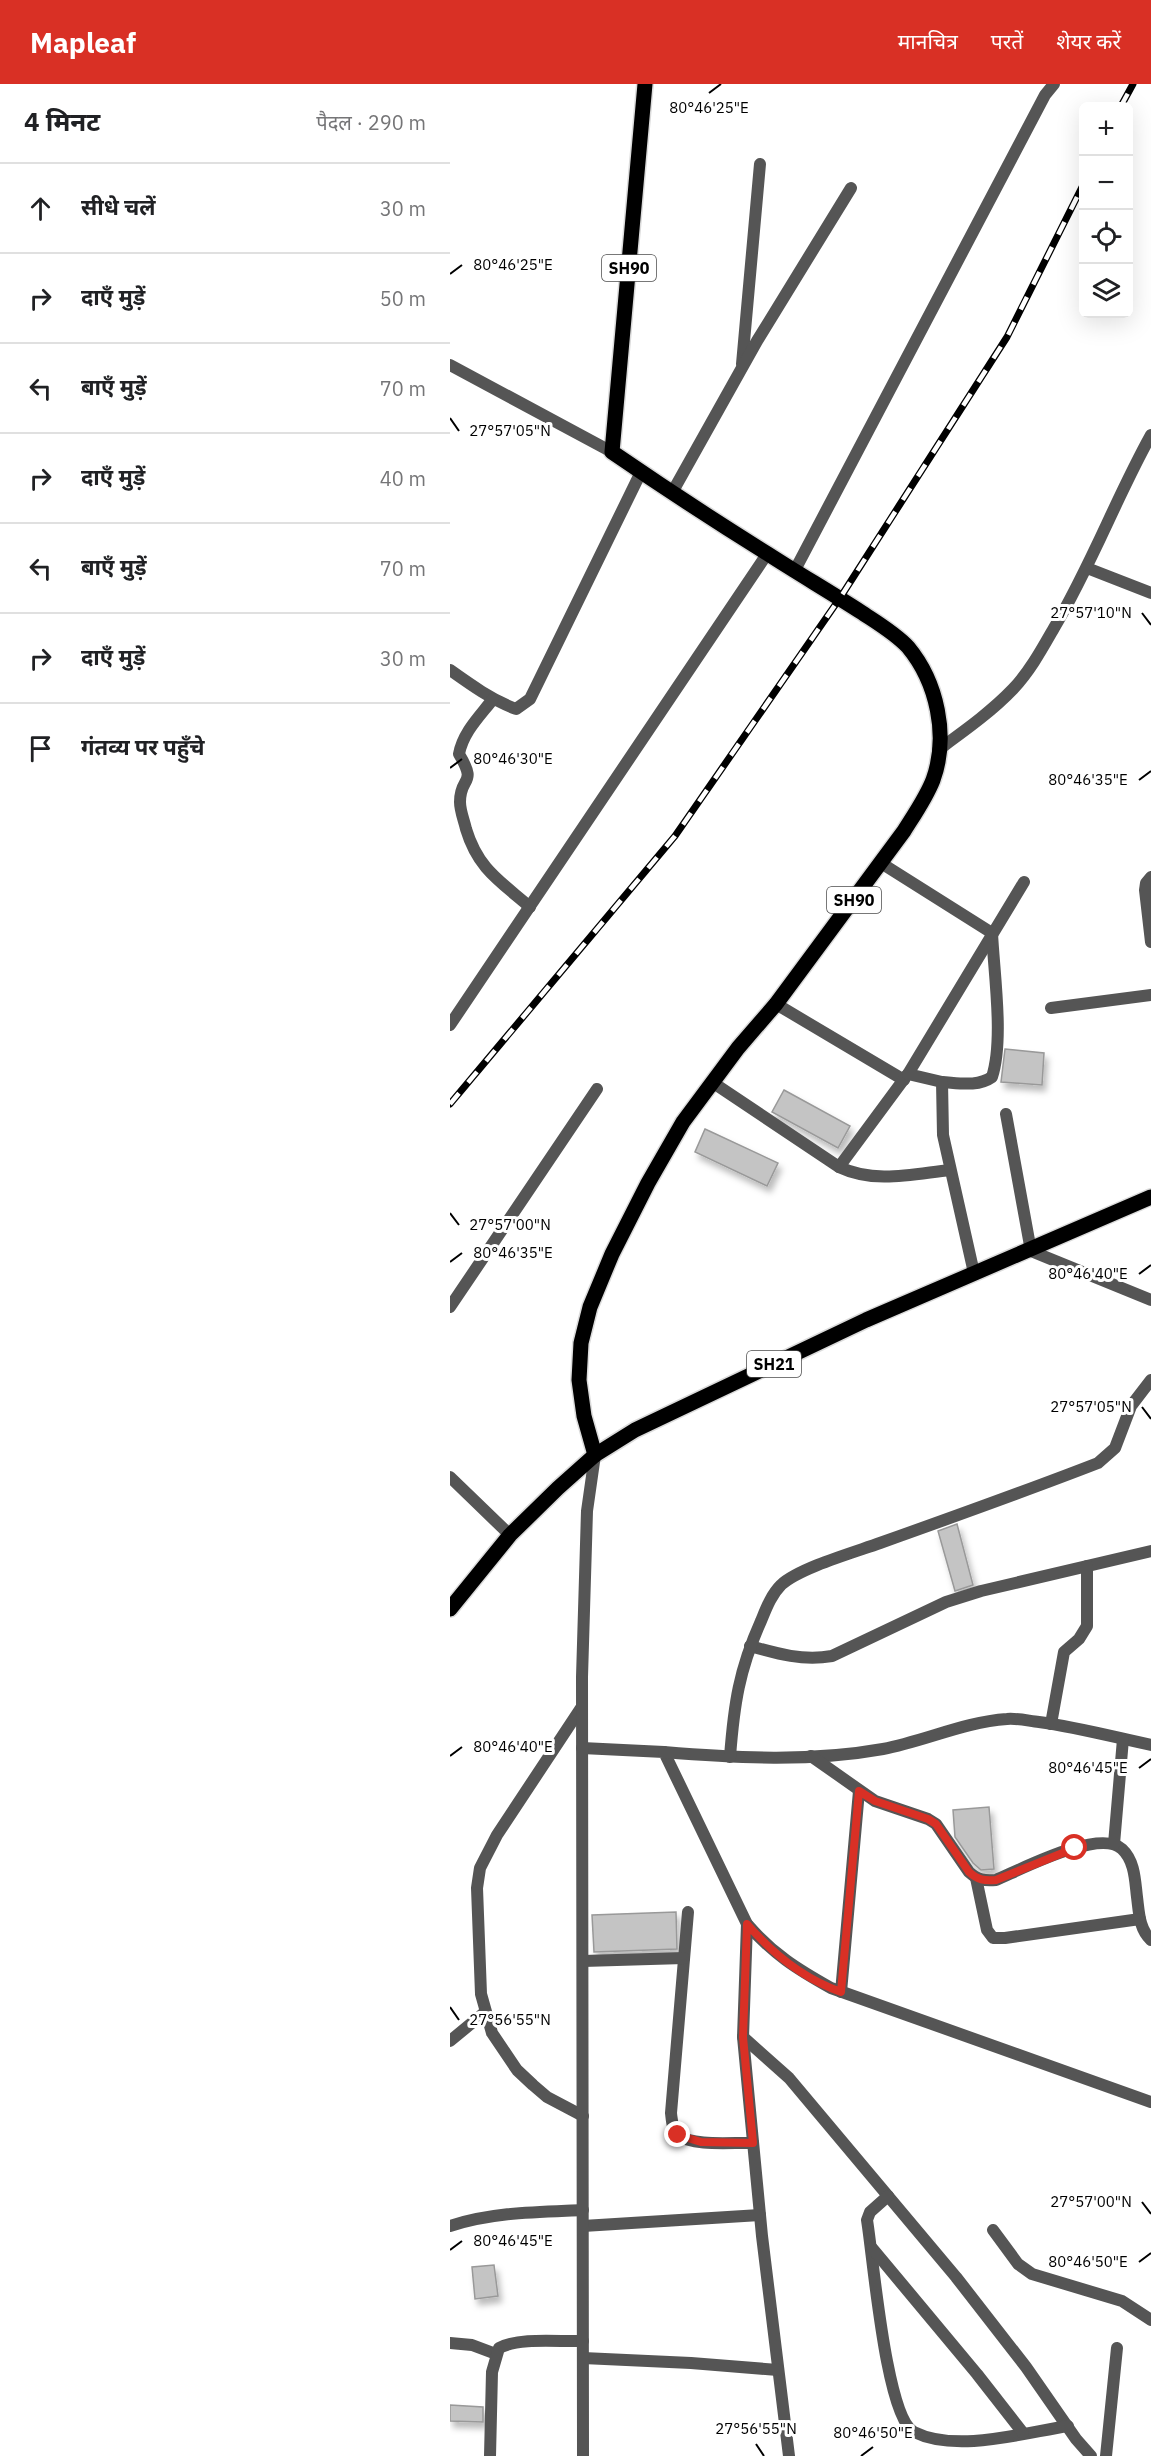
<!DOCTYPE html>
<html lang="hi">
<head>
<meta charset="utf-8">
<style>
  :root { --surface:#fff; --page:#f6f6f6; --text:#202124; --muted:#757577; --line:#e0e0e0; --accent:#d93025 }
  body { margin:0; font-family:"IBM Plex Sans","Noto Sans Devanagari",sans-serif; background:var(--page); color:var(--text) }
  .controls { position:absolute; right:18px; top:18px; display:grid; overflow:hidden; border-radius:9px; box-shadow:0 6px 24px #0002 }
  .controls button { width:54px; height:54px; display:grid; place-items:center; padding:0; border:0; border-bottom:2px solid var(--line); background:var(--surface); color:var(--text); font:30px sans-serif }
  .stop { position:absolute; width:18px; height:18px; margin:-14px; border:4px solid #d93025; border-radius:50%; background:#fff }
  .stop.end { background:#d93025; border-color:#fff; box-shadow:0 2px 6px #0008 }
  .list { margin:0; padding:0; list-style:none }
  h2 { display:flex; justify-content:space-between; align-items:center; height:78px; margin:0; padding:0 24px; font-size:26px }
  h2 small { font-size:20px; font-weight:400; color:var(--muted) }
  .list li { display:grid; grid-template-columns:39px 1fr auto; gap:18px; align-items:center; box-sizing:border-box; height:90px; padding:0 24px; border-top:2px solid var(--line) }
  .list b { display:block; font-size:22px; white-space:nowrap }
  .list em { font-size:20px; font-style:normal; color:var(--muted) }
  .icon { flex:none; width:33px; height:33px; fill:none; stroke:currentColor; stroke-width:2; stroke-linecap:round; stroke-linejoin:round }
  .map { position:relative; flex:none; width:701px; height:2372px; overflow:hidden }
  header { display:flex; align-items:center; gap:36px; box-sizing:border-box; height:84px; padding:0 30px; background:var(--accent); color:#fff }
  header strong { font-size:28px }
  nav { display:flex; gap:33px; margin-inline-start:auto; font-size:21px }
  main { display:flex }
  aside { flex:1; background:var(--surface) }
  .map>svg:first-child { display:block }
  .building { fill:#c4c4c4; stroke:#999; stroke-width:1.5; filter:url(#shadow) }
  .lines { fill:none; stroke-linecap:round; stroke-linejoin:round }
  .primary-casing { stroke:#dbdbdb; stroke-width:18 }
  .service { stroke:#555; stroke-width:12 }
  .minor { stroke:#555; stroke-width:12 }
  .tertiary { stroke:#555; stroke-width:12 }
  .primary { stroke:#000; stroke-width:15 }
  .rail-casing { stroke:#000; stroke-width:7 }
  .rail { stroke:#fff; stroke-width:4.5; stroke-dasharray:14; stroke-linecap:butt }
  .route { stroke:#d93025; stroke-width:8 }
  .ticks { fill:none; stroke:#000; stroke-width:2 }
  .labels { text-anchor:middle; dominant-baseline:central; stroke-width:6; stroke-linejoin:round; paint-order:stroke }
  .shield { fill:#fff; stroke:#4c4c4c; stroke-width:1.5 }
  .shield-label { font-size:16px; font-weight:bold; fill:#000 }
  .ticks-label { font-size:15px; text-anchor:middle; fill:#000; stroke:#fff; stroke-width:6; stroke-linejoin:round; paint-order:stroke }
</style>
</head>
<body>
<header>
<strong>Mapleaf</strong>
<nav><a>मानचित्र</a><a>परतें</a><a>शेयर करें</a></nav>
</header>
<main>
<aside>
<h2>4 मिनट<small>पैदल · 290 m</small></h2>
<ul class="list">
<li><svg class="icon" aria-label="ahead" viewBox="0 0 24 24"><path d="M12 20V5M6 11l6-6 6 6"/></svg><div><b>सीधे चलें</b></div><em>30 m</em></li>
<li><svg class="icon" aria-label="right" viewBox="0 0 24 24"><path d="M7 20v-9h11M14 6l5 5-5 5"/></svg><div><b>दाएँ मुड़ें</b></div><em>50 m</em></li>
<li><svg class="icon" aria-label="left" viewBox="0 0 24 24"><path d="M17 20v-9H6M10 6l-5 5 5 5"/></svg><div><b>बाएँ मुड़ें</b></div><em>70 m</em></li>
<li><svg class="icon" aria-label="right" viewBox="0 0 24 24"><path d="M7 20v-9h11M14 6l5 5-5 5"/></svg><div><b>दाएँ मुड़ें</b></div><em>40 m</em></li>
<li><svg class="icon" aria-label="left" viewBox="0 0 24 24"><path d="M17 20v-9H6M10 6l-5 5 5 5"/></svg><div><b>बाएँ मुड़ें</b></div><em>70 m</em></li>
<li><svg class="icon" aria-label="right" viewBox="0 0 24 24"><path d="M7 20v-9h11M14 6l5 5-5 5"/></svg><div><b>दाएँ मुड़ें</b></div><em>30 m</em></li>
<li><svg class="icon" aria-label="arrive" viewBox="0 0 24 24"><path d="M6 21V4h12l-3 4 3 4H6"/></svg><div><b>गंतव्य पर पहुँचे</b></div></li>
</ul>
</aside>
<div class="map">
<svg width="701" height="2372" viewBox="0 0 701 2372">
  <defs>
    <filter id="shadow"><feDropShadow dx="3.5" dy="6" stdDeviation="3" flood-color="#0004"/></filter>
  </defs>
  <rect width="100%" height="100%" fill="#fff"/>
  <g class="building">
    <polygon points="555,965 594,969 592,1001 551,998"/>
    <polygon points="334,1006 400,1042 388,1064 322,1028"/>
    <polygon points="255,1045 328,1079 317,1102 245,1068"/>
    <polygon points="507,1440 523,1501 505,1507 488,1447"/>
    <polygon points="539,1723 544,1785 531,1786 523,1779 505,1753 503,1726"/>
    <polygon points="226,1828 227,1865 144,1868 142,1831"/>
    <polygon points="44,2181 48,2212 25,2215 22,2183"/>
    <polygon points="0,2321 33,2323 33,2338 0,2337"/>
  </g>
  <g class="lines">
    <g class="primary-casing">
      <g id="primary">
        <path d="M145,1371L134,1332L129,1296L131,1259L140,1223L162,1170L198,1099L233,1038L288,964L326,920L454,747C464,731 476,714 483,696C499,652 487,598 458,563C445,549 426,538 411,528C380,508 349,490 318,470C265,437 213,403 162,368L195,0"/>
        <polyline points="0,1525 60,1451 108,1404 145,1371 185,1346 416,1236 701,1113"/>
      </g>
    </g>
    <g class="service">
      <polyline points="345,486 595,11 604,0"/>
      <polyline points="0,1223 147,1005"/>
      <polyline points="0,1393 60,1451"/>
    </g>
    <g class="minor">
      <polyline points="292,280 310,80"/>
      <polyline points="223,407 307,257 401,104"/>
      <polyline points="637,484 701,509"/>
      <path d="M0,586C21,601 42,616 66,625L80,615L191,388"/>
      <path d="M43,615C30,632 13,648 9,670C28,702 10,691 10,718C10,727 14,736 16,745C28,785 50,797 80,823"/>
      <path d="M488,666C514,647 541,628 563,605C580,587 592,565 604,544C641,482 666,414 701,351"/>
      <path d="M431,779L542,849C544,890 554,956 542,993C528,1003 509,999 492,998"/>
      <polyline points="701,793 696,799 695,806 701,858"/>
      <polyline points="326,920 454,996"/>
      <polyline points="601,924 701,911"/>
      <polyline points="0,941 317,470"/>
      <path d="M262,998L389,1083C425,1100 463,1090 500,1086"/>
      <polyline points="556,1030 581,1167 701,1216"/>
      <polyline points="389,1083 457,991"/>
      <polyline points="524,1189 493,1051 492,998 458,990 574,798"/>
      <path d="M300,1562C328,1570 353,1577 382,1572L496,1518L531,1507L701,1467"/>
      <polyline points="131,1624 47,1751 30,1784 27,1804 31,1910 42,1949 67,1986 83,2001 97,2013 133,2032"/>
      <polyline points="601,1640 614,1568 629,1555 637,1542 637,1482"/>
      <path d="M132,1664L214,1668L297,1840C323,1870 347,1885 381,1904L701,2018"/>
      <path d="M214,1668C287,1674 361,1678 433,1665C475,1657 514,1638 557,1635C567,1634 579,1637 589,1638C626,1643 664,1653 701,1661"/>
      <path d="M361,1672L425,1717L478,1735L486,1740L519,1788C528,1796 534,1797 546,1796C572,1785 650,1744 672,1765C685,1777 685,1797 687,1813C689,1828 689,1845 701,1856"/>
      <path d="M280,1673C284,1620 289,1586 311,1537C316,1525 321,1511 331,1501C349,1484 405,1468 430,1459C503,1433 576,1407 648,1379L665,1364L681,1322L701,1296"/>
      <polyline points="664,1760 673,1655"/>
      <polyline points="526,1794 537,1846 543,1854 555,1854 690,1835"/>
      <path d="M238,1828L221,2029C222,2037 222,2045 228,2051C243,2063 285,2058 303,2059"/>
      <polyline points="297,1840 293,1953 312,2152 339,2372"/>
      <polyline points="133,1877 234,1874"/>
      <polyline points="391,1908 409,1707"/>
      <polyline points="293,1953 339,1994 506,2193 576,2283 626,2355 641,2372"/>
      <polyline points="0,1957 35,1928"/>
      <path d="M438,2112L420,2128L417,2136C423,2172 436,2334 464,2348C506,2369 573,2349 618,2342"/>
      <path d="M0,2142C43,2128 88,2128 133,2126"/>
      <polyline points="133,2142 310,2131"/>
      <polyline points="543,2146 568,2180 582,2190 672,2217 701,2236"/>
      <polyline points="422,2164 527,2290 573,2349"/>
      <polyline points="0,2259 22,2261 46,2270"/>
      <polyline points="133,2274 241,2279 328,2286"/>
      <path d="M40,2372L42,2288L49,2264C70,2253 109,2258 133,2257"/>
      <polyline points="133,2372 132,1593 137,1427 145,1371"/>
      <polyline points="656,2372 667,2264"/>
    </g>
    <polyline class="tertiary" points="0,281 162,368"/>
    <use href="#primary" class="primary"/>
    <g class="rail-casing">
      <g id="rail">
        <polyline points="671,22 683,0"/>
        <polyline points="0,1020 225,752 390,514 557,253 634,99"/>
      </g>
    </g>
    <use href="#rail" class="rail"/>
  </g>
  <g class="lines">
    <path class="route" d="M228,2051L251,2058L303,2059L293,1953L297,1840C322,1869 354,1895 391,1908L409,1707L425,1717L478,1735L486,1740L519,1788C528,1796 534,1797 546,1796L625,1764"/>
  </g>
  <path class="ticks" d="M259,9L271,0M0,190L12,181M0,334L9,347M692,529L701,541M0,684L12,675M689,696L701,687M0,1129L9,1141M0,1178L12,1169M689,1190L701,1181M692,1323L701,1335M0,1672L12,1663M689,1684L701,1675M0,1923L9,1936M692,2118L701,2130M0,2166L12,2157M689,2178L701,2169M306,2360L314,2372M411,2372L423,2363"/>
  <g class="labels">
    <g class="shield">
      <rect x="152" y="171" width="54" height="26" rx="4.5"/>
      <rect x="377" y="803" width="54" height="26" rx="4.5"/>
      <rect x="297" y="1267" width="54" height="26" rx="4.5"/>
    </g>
    <g class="shield-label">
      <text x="179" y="184">SH90</text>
      <text x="404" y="816">SH90</text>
      <text x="324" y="1280">SH21</text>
    </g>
  </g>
  <g class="ticks-label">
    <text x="259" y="29">80°46'25"E</text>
    <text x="63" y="186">80°46'25"E</text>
    <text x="60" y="352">27°57'05"N</text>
    <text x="641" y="534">27°57'10"N</text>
    <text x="63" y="680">80°46'30"E</text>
    <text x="638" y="701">80°46'35"E</text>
    <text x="60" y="1146">27°57'00"N</text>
    <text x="63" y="1174">80°46'35"E</text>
    <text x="638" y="1195">80°46'40"E</text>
    <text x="641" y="1328">27°57'05"N</text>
    <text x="63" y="1668">80°46'40"E</text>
    <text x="638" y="1689">80°46'45"E</text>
    <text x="60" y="1941">27°56'55"N</text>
    <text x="641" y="2123">27°57'00"N</text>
    <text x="63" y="2162">80°46'45"E</text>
    <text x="638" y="2183">80°46'50"E</text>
    <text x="306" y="2350">27°56'55"N</text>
    <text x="423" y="2354">80°46'50"E</text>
  </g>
</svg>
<div class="controls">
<button>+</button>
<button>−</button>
<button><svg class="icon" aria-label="locate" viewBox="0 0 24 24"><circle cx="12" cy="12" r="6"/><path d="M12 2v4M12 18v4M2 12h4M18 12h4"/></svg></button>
<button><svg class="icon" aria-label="layers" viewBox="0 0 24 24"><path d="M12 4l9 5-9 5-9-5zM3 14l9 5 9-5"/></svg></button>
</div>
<div class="stop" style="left:625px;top:1764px"></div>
<div class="stop end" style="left:228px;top:2051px"></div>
</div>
</main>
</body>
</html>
